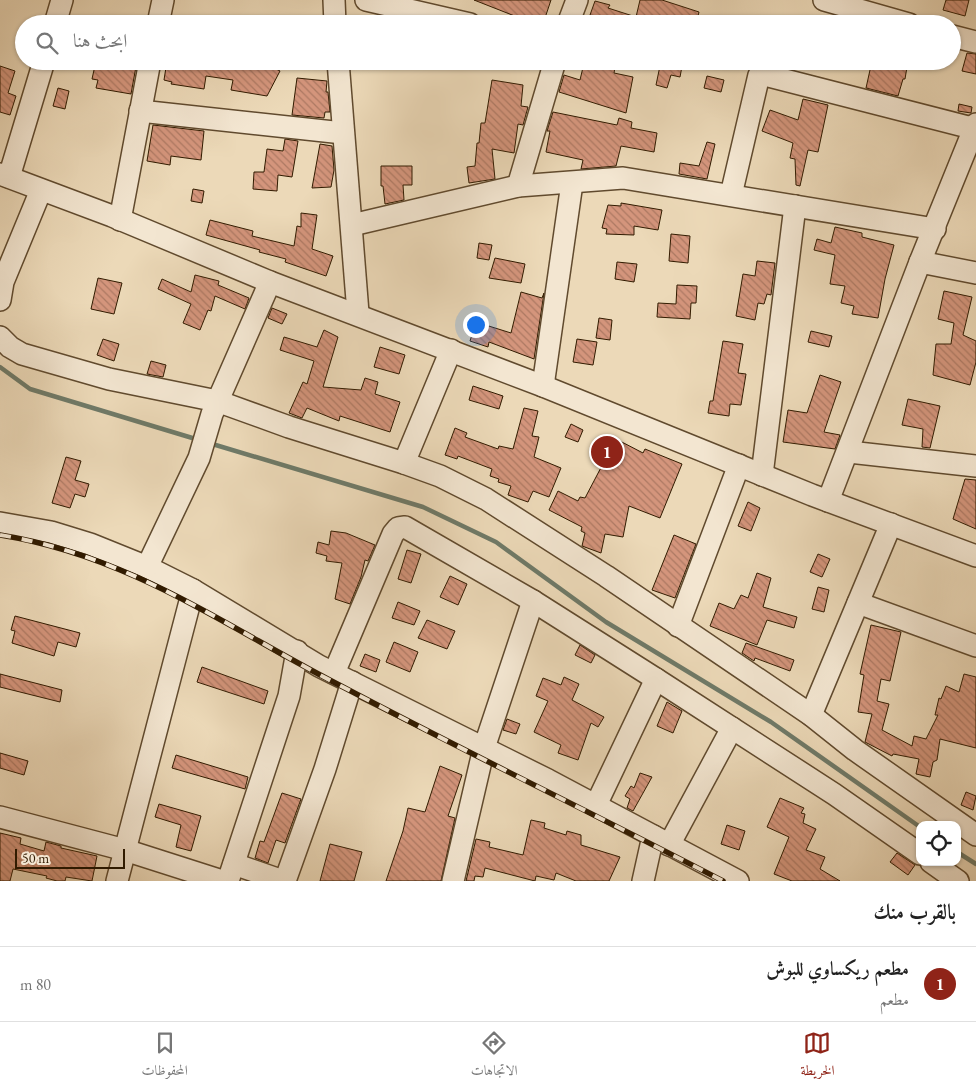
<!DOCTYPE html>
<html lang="ar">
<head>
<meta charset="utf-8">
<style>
  :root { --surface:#fff; --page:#f2f2f2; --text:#222; --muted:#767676; --line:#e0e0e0; --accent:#8f2418 }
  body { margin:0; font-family:"EB Garamond",Amiri,serif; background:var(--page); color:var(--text); direction:rtl }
  .controls { position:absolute; right:15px; bottom:15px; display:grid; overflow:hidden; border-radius:10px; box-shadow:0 1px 4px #0004 }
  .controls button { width:45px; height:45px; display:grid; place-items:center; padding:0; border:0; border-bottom:1px solid var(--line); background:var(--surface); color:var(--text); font:25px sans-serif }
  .scale { position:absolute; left:15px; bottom:12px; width:110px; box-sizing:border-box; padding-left:5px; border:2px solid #311b00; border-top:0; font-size:14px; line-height:18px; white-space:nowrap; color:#311b00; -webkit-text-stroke:4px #f3e6d1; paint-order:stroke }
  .you { position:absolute; left:475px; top:324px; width:18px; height:18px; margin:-12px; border:4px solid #fff; border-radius:50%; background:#1a73e8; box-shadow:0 0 0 8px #1a73e833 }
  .badge { display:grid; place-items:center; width:32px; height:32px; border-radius:50%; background:var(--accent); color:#fff; font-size:16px; font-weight:700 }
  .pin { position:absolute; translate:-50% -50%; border:2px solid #fff; box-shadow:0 1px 5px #0006 }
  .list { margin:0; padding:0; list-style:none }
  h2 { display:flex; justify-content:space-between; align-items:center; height:65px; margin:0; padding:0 20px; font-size:21px }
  h2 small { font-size:16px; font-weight:400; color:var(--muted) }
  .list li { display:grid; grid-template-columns:32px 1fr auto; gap:15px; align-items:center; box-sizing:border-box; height:75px; padding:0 20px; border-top:1px solid var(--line) }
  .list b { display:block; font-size:19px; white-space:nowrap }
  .list p { margin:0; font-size:16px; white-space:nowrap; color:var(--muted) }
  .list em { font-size:16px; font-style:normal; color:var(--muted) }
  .icon { flex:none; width:28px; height:28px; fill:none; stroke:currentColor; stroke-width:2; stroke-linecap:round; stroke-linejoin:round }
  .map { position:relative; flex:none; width:976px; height:881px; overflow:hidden; direction:ltr }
  .search { position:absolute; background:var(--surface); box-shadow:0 1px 4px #0004; left:15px; right:15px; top:15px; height:55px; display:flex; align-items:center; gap:12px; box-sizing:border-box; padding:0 18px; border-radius:28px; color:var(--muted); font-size:19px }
  .sheet { height:140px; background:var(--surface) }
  nav { display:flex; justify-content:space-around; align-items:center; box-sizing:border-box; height:70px; border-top:1px solid var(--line); background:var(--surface); font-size:14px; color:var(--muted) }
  nav a { display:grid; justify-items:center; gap:2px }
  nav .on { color:var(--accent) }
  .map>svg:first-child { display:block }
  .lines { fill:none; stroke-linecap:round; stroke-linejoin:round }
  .stream { stroke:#6f7a68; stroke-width:4.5 }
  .building { fill:url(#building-back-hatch); stroke:#311b00 }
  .minor-casing { stroke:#604a2e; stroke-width:24 }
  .minor { stroke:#f3e6d1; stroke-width:21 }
  .rail-casing { stroke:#311b00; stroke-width:5.5 }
  .rail { stroke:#f3e6d1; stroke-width:4; stroke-dasharray:11; stroke-linecap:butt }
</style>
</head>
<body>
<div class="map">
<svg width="976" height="881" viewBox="0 0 976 881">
  <defs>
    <pattern id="building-back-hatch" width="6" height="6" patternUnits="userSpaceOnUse" patternTransform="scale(1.25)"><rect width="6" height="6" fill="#d4957c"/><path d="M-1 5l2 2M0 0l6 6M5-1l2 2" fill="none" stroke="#ad7963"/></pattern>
  </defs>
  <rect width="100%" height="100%" fill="#ecd9b8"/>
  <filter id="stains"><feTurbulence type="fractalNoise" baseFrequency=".004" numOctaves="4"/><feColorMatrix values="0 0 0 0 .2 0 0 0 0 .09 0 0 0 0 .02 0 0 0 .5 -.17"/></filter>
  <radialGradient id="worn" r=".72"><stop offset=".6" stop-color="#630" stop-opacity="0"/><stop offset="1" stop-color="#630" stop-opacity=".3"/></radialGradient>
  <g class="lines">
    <g class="stream">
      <polyline points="0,367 30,389 199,440"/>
      <polyline points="209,443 423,507 496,542 606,622 771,722 920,827"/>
      <polyline points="957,852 976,864"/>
    </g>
  </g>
  <g class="building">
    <polygon points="474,0 551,0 543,24 535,24"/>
    <polygon points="640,0 662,0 699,12 696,24 668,24 648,17 649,24 619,24 590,15 595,1 610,5 608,8 636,17"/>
    <polygon points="946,0 969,0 965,16 943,10"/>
    <polygon points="967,53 976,54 976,74 962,71"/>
    <polygon points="96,61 137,61 131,94 96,88 98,80 92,79"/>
    <polygon points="167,61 245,61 264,63 280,71 267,96 231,90 233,80 206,76 204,89 171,84 172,82 164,80"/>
    <polygon points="598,61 616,61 614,73 633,77 626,113 559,92 564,75 580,80 584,63 597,67"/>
    <polygon points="661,61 683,61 680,77 671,75 667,88 656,85"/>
    <polygon points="872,61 908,61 905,79 903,79 898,96 866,88"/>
    <polygon points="0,66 15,71 8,93 16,96 10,115 0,112"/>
    <polygon points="707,76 724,80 721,92 704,88"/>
    <polygon points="297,78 327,81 326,92 328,92 330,112 325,112 324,118 292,115"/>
    <polygon points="492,80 523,85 521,106 528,107 523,125 518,124 514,153 492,149 495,179 469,183 467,167 475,166 477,143 479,143 481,123 485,123"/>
    <polygon points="58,88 69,91 65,109 53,106"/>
    <polygon points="803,99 828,105 818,152 808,150 800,186 796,185 795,159 790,158 793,143 762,131 770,110 798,120"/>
    <polygon points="959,104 972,107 971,113 958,111"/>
    <polygon points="553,112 617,125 619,118 632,122 631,128 657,133 654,152 621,146 616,166 581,169 583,160 546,152 550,131 547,131"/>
    <polygon points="153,125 204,131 201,160 171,156 170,165 147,161"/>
    <polygon points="285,139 298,141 292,177 278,175 277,191 253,189 254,172 264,172 267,149 283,151"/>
    <polygon points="707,142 715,144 707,179 679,174 680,163 699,166"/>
    <polygon points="320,144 332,146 334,170 331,187 312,188"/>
    <polygon points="381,166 412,166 412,185 403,185 404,200 385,204 383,186 381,186"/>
    <polygon points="193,189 204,191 202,203 191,201"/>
    <polygon points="621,203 662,210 658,230 634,226 634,235 606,234 607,229 602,228 608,205 621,206"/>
    <polygon points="301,213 317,215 312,249 333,256 326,276 285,262 286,259 259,252 260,250 206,235 210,220 253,231 252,236 294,246 297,226 301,227"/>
    <polygon points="835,227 862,233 862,237 894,245 885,279 878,318 852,314 854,306 841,303 845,286 830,284 835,255 814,250 817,239 831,243"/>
    <polygon points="671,234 690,236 688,263 669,261"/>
    <polygon points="479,243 492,245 489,260 477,258"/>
    <polygon points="495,258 525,264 521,283 489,278"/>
    <polygon points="757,261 775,263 771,295 767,294 764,304 758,303 755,320 736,316 743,274 755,276"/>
    <polygon points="617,262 637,264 634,282 615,279"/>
    <polygon points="195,275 219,281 218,285 249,298 245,309 215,296 211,311 208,310 200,330 183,323 191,304 158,289 162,279 191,292"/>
    <polygon points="98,278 122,283 114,314 91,309"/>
    <polygon points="677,285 697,286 696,303 691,303 690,319 657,317 658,303 676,304"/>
    <polygon points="944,291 972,297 963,335 976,341 976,362 970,385 933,375 936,344 951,344 954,323 938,319"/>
    <polygon points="521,292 542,298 544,293 534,359 489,342 488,347 470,341 476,322 511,333"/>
    <polygon points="272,308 287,314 282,324 268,318"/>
    <polygon points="599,318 612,320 610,340 596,338"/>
    <polygon points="324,330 338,337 323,387 361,390 365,378 378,382 375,394 400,402 390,432 340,416 339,421 307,408 302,418 289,413 303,382 307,384 314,361 280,350 284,337 317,347"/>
    <polygon points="811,331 832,336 829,347 808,342"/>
    <polygon points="103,339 119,344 114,361 97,355"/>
    <polygon points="577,339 597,342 593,365 573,362"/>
    <polygon points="723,341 743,344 738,373 746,374 741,405 730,404 729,416 708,413 710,401 713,401"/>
    <polygon points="380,347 405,355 399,374 374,367"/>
    <polygon points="151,361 166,365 163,377 147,374"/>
    <polygon points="820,375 841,382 824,432 840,435 835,449 783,442 788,410 807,413"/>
    <polygon points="473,386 503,396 499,409 469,400"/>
    <polygon points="908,399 940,406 930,448 922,447 923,429 902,425"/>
    <polygon points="524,408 538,411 532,436 539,437 534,457 561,468 549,497 533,491 528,502 508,495 511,486 498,482 499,479 490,476 492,469 458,456 457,459 445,455 455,428 467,433 465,437 498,449 499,446 513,449"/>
    <polygon points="571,424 583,430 578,442 565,437"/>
    <polygon points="616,439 643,453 645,449 682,464 660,518 629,506 623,537 605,534 601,553 582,546 585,533 581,531 582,527 549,510 558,491 578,501 580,497 585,498"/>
    <polygon points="66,457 81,461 75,480 89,484 85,497 75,494 70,508 52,503"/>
    <polygon points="965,479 976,480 976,529 953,519"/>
    <polygon points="748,502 760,508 751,531 738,526"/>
    <polygon points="331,531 346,533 375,545 368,561 365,560 361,577 350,604 335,599 342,563 326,561 327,556 316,553 318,542 329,545"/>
    <polygon points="674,535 696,544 675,598 652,590"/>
    <polygon points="407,550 421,554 411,583 398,579"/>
    <polygon points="818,554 830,559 822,577 810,572"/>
    <polygon points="757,573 771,578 763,607 797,617 794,628 767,620 757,645 710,626 719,603 734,609 741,595 748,598"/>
    <polygon points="450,576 467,584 458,605 440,597"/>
    <polygon points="818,587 829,590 824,612 812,609"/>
    <polygon points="398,602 420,611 414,625 392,618"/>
    <polygon points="15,616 80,633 76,647 58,642 54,656 12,643 15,631 11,630"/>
    <polygon points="427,620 455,631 447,649 418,638"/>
    <polygon points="871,625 901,632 890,681 881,679 877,701 889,704 882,730 912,746 914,736 926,739 938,715 935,715 939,698 941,699 946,686 959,692 964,674 976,677 976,748 940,739 937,760 933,762 930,777 916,774 919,759 893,754 892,756 865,742 872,714 858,712 864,675 860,674"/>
    <polygon points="394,642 418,652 410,672 386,662"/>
    <polygon points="746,643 794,660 790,671 755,658 754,661 742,653"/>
    <polygon points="580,645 595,655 591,663 575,655"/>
    <polygon points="365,654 380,660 376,672 360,666"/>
    <polygon points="202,667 268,691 264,704 197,682"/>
    <polygon points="0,674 62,690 60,702 0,687"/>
    <polygon points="564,677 579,684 572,700 604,717 598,727 591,723 578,760 558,753 561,745 534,732 548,701 536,696 543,678 561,685"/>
    <polygon points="667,702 682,711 673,733 657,726"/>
    <polygon points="507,719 520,724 516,734 503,730"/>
    <polygon points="0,753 28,761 24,775 0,768"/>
    <polygon points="176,755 248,777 245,789 172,768"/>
    <polygon points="440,766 462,775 448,816 455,818 441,881 386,881 403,831 408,808 425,812"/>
    <polygon points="640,773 652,777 633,811 627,808 630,799 625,796 631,786 634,788"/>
    <polygon points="966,792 976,796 973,810 961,805"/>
    <polygon points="282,793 301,799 285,843 276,840 268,863 255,858 260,841 264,842"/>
    <polygon points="780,798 804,808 801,813 805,814 803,823 816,829 806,850 825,857 820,869 840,881 792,881 774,874 789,837 767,827"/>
    <polygon points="159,804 201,816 191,851 176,847 181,825 155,817"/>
    <polygon points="531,820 545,823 544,828 566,835 567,831 581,835 581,845 620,857 609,881 576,881 556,873 554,880 536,876 535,881 485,868 483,877 475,876 474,881 466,881 476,839 490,842 489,847 523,855"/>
    <polygon points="727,825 745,831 739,850 721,844"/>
    <polygon points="0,833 21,838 20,844 44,851 46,842 61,846 61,848 97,856 92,881 66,877 65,881 57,881 46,878 47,876 13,869 10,881 0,881"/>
    <polygon points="330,844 362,852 354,881 320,881"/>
    <polygon points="897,853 915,865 908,875 890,862"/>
  </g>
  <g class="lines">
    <g class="minor-casing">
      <g id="minor">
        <polyline points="334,0 335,24"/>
        <polyline points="366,0 470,24"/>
        <polyline points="824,0 909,24"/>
        <polyline points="55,24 62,0"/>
        <polyline points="158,24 163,0"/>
        <polyline points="568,24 577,0"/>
        <polyline points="952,36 976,42"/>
        <polyline points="338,61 358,313"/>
        <polyline points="140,111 343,133"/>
        <polyline points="0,174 112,216 270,282 543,386 812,495 976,556"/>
        <polyline points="9,177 44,61"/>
        <polyline points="518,186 555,61"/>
        <polyline points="731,195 759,75 765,75 976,129"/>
        <polyline points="120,220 150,61"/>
        <polyline points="352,225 518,186 623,178 935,229"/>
        <polyline points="920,262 976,273"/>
        <polyline points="0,300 3,282 41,190"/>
        <polyline points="0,337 10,347 22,354 109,379 217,401 289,427 404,463 440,476 486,499 606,576 811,715 855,750 976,835"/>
        <polyline points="543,386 572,183"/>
        <polyline points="849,452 976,466"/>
        <polyline points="404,463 451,350"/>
        <polyline points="762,475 795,206"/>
        <polyline points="828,501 920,262 976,124"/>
        <polyline points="0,523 51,532 90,544 147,567 193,590 319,666 548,780 738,881"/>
        <polyline points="147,567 199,458 212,414 270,282"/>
        <polyline points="858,603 976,646"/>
        <polyline points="678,626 739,465"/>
        <polyline points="334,673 393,534 398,528 405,527 533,601 656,679 834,794 920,854"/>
        <polyline points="811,715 891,524"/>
        <polyline points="596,805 656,679"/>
        <polyline points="0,817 125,850 222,881"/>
        <polyline points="669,845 732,728"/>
        <polyline points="931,862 958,881"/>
        <polyline points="234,864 283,881"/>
        <polyline points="117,881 193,590"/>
        <polyline points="228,881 289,696 297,651"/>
        <polyline points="285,881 325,769 352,682"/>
        <polyline points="453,881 484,748 533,601"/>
        <polyline points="643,881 653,836"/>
      </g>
    </g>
    <use href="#minor" class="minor"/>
    <g class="rail-casing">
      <path id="rail" d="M0,535C132,556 229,629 345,688C470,754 598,816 723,881"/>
    </g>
    <use href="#rail" class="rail"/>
  </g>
  <rect width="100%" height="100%" filter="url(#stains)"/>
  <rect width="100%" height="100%" fill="url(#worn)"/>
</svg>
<div class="controls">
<button><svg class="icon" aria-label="locate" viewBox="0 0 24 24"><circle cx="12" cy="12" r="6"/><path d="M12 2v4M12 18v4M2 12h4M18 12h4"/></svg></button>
</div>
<div class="scale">50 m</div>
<div class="you"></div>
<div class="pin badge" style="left:607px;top:452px">1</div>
<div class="search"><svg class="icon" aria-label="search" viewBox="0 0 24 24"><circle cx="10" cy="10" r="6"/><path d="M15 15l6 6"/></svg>ابحث هنا</div>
</div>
<section class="sheet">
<h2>بالقرب منك<small></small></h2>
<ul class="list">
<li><span class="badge">1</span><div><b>مطعم ريكساوي للبوش</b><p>مطعم</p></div><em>80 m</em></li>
</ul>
</section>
<nav>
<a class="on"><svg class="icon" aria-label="map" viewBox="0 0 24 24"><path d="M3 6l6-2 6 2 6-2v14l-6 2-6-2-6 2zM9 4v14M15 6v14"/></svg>الخريطة</a>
<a><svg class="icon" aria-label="directions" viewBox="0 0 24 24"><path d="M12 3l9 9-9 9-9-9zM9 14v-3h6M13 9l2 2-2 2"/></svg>الاتجاهات</a>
<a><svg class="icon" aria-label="saved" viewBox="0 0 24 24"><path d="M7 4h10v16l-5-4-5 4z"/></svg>المحفوظات</a>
</nav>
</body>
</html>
